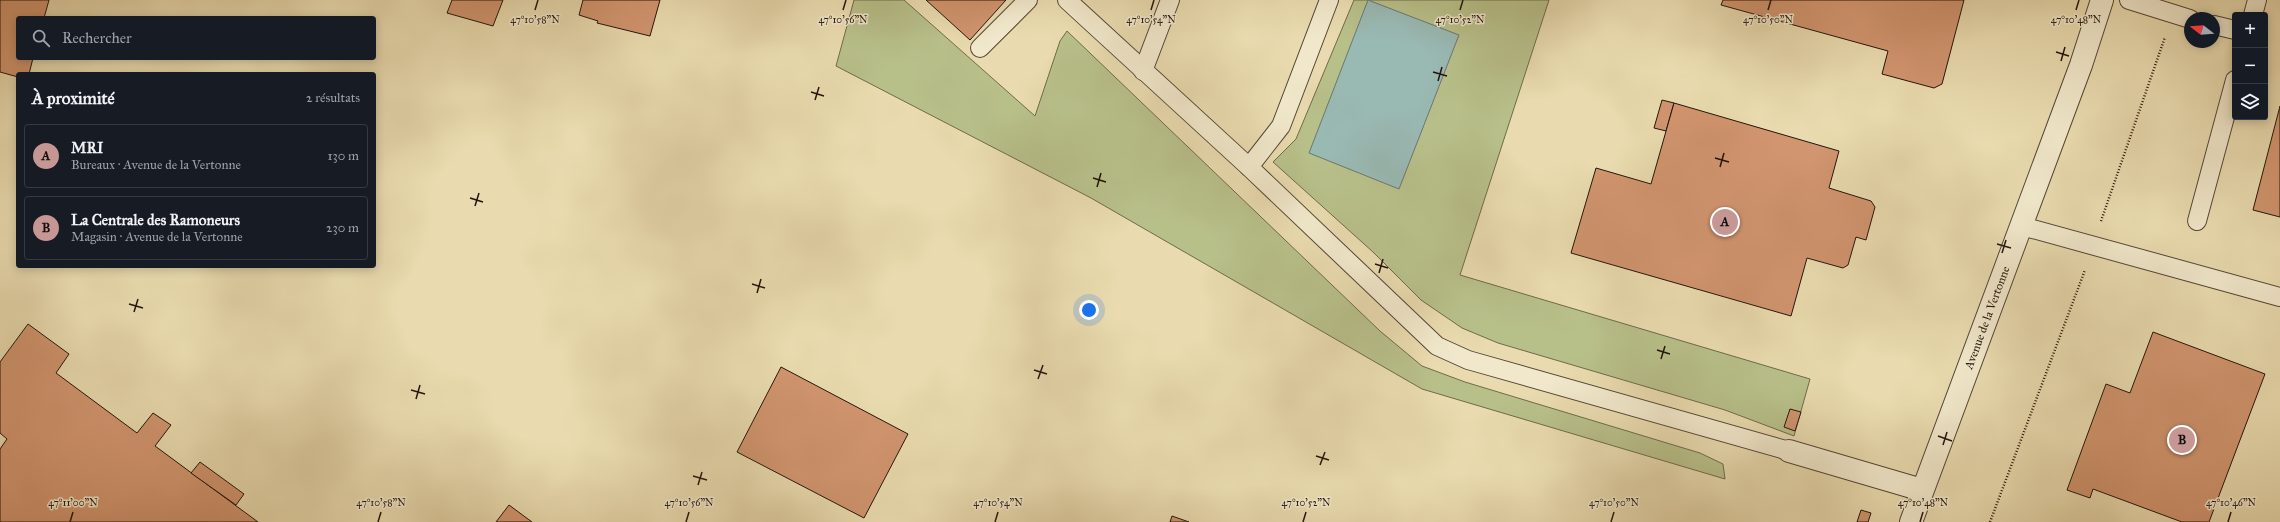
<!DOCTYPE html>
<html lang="fr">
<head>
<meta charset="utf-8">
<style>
  :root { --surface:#171b24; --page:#20242c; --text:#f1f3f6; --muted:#9ea1a6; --line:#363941; --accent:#c59692 }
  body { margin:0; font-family:"IM FELL Great Primer",serif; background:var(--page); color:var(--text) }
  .controls { position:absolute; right:12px; top:12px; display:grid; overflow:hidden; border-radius:4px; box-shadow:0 2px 10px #0003 }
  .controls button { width:36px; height:36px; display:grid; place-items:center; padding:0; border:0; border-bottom:1px solid var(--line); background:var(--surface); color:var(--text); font:20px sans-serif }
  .compass { position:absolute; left:2184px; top:12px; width:36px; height:36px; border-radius:50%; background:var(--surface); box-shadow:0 2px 10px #0003; rotate:287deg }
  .you { position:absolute; left:1089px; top:310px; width:14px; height:14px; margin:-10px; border:3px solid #fff; border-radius:50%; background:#1a73e8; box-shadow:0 0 0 6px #1a73e833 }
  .badge { display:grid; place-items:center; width:26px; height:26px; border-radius:50%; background:var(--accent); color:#111; font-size:13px; font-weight:700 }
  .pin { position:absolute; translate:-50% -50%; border:2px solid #fff; box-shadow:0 1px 4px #0006 }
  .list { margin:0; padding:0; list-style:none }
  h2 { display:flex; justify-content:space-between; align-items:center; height:52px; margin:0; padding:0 16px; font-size:17px }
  h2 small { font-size:13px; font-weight:400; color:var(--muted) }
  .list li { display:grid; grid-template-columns:26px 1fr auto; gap:12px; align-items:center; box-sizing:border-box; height:64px; margin:0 8px 8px; padding:0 8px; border:1px solid var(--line); border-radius:4px }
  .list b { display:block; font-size:15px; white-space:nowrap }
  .list p { margin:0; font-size:13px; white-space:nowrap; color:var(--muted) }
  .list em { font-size:13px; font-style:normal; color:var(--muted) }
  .icon { flex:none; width:22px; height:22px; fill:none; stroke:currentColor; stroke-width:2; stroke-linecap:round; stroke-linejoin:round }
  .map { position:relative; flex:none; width:2280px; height:522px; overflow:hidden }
  .search { position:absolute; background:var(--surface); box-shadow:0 2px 10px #0003; left:16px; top:16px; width:360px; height:44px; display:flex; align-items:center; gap:10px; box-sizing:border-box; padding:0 14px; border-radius:4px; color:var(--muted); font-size:15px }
  .panel { position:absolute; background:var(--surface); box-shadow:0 2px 10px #0003; left:16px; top:72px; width:360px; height:196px; border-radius:4px }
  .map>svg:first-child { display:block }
  .green { fill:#b8c08a; stroke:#6e6a4b }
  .water { fill:#99b9b3; stroke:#6a7770 }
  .building { fill:#d1956f; stroke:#23140c }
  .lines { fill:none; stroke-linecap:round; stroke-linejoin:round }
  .service-casing { stroke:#544635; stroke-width:20 }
  .minor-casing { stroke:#544635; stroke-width:24 }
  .path { stroke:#23140c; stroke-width:2.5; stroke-dasharray:1 2; stroke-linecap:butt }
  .service { stroke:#f1e8cb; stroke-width:18 }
  .minor { stroke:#f1e8cb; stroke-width:22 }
  .ticks { fill:none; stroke:#23140c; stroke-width:1.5 }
  .labels { text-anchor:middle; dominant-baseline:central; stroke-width:3; stroke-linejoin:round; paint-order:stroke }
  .street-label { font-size:12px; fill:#23140c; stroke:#f1e8cb }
  .ticks-label { font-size:10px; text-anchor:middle; fill:#23140c; stroke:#f1e8cb; stroke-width:3; stroke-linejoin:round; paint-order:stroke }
</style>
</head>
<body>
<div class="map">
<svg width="2280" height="522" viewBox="0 0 2280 522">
  <rect width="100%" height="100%" fill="#e9dbaf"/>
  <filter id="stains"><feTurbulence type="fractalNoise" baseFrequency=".005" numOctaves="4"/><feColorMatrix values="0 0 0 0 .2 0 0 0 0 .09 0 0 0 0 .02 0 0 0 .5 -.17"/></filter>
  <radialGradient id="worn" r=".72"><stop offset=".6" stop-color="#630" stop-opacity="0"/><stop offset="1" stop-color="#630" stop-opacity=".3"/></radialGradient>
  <g class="green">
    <polygon points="854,0 904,0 1035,116 1060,41 1067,31 1380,331 1422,366 1465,382 1700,453 1723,464 1725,479 1422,389 1091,198 836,66"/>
    <polygon points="1354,0 1549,0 1460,275 1810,379 1794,436 1725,410 1498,343 1462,328 1421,300 1373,252 1273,162 1296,139"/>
  </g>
  <polygon class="water" points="1368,0 1459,35 1399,189 1309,153"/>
  <g class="building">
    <polygon points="0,0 49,0 44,18 18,18 18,58 33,58 29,74 18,74 18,77 0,72"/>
    <polygon points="452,0 503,0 493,26 447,13"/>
    <polygon points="583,0 660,0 650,36 597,23 598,21 579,15"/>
    <polygon points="926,0 1006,0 970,40"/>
    <polygon points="1723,0 1964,0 1942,84 1934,88 1882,74 1888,51 1721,5"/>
    <polygon points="1662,100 1674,103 1666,131 1654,128"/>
    <polygon points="1674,103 1839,151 1829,188 1871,201 1875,207 1866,240 1856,237 1848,265 1843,268 1807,258 1791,316 1571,253 1596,168 1651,184"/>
    <polygon points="2280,106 2280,217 2253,210"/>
    <polygon points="28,324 69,354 56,373 137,433 153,413 171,425 155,446 258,522 0,522 0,449 7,439 0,433 0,362"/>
    <polygon points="2153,332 2265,374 2209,522 2182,522 2093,489 2090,498 2067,490 2106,384 2130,393"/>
    <polygon points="781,367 908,434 864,518 737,452"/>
    <polygon points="1790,409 1801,412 1795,431 1784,427"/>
    <polygon points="200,462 244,494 236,505 191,473"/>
    <polygon points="509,505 532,522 496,522"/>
    <polygon points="1861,510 1871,513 1868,522 1857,522"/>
    <polygon points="1172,516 1189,522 1170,522"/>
  </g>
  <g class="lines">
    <g class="service-casing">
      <g id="service">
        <polyline points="1067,0 1249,167 1437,346 1468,360 1789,451"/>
        <polyline points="2129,0 2190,19"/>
        <polyline points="2253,15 2257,0"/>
        <polyline points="2214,25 2235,30"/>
        <polyline points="980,48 1028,0"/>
        <polyline points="1143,71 1170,0"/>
        <polyline points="1249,167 1281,126 1329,0"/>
        <polyline points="2197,221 2235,80"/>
        <polyline points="2022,226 2280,297"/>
      </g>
    </g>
    <g class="minor-casing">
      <g id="minor">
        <polyline points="1789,451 1922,490"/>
        <path id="s1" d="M1911,522L2081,65L2102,0"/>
      </g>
    </g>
    <g class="path">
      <polyline points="2101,221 2165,37"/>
      <polyline points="1990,522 2085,270"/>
    </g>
    <use href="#service" class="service"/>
    <use href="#minor" class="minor"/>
  </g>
  <path class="ticks" d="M535,10L538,0M843,10L846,0M1151,10L1154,0M1460,10L1463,0M1768,10L1771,0M2076,10L2079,0M2056,52L2069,56M2061,61L2065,47M1433,72L1447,76M1438,81L1442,67M811,92L824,96M815,100L819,87M1715,158L1729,162M1720,167L1724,153M1093,178L1106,182M1097,187L1101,173M470,198L483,202M475,206L479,193M1997,244L2011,248M2002,253L2006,240M1375,264L1388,268M1379,273L1383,259M752,284L765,288M757,293L761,279M129,304L143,308M134,312L138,299M1657,350L1670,354M1661,359L1665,346M1034,370L1047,374M1038,379L1043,365M411,390L425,394M416,399L420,385M1938,436L1952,441M1943,445L1947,432M1316,456L1329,460M1320,465L1325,452M693,476L707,480M698,485L702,472M70,522L73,512M378,522L381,512M686,522L689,512M995,522L998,512M1303,522L1306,512M1611,522L1614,512M1920,522L1923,512M2228,522L2231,512"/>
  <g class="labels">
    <g class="street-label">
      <text stroke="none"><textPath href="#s1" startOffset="218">Avenue de la Vertonne</textPath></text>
    </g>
  </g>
  <g class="ticks-label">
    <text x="535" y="23">47°10'58"N</text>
    <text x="843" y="23">47°10'56"N</text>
    <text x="1151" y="23">47°10'54"N</text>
    <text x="1460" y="23">47°10'52"N</text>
    <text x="1768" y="23">47°10'50"N</text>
    <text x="2076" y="23">47°10'48"N</text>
    <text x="73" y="506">47°11'00"N</text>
    <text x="381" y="506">47°10'58"N</text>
    <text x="689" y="506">47°10'56"N</text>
    <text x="998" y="506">47°10'54"N</text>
    <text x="1306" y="506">47°10'52"N</text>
    <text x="1614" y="506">47°10'50"N</text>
    <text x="1923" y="506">47°10'48"N</text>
    <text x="2231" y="506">47°10'46"N</text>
  </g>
  <rect width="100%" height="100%" filter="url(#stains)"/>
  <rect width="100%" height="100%" fill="url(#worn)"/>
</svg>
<div class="controls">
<button>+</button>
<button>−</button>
<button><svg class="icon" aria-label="layers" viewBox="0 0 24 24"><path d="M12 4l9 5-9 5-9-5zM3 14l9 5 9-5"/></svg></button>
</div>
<svg class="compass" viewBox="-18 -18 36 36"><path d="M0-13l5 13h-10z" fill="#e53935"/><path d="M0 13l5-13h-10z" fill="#9ea1a6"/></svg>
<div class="you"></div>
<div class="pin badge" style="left:1725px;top:222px">A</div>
<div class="pin badge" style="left:2182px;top:440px">B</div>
<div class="search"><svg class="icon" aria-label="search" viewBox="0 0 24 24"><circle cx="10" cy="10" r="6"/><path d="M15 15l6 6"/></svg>Rechercher</div>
<section class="panel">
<h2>À proximité<small>2 résultats</small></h2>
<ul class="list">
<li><span class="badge">A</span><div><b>MRI</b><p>Bureaux · Avenue de la Vertonne</p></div><em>130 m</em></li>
<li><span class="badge">B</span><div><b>La Centrale des Ramoneurs</b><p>Magasin · Avenue de la Vertonne</p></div><em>230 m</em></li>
</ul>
</section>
</div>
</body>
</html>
